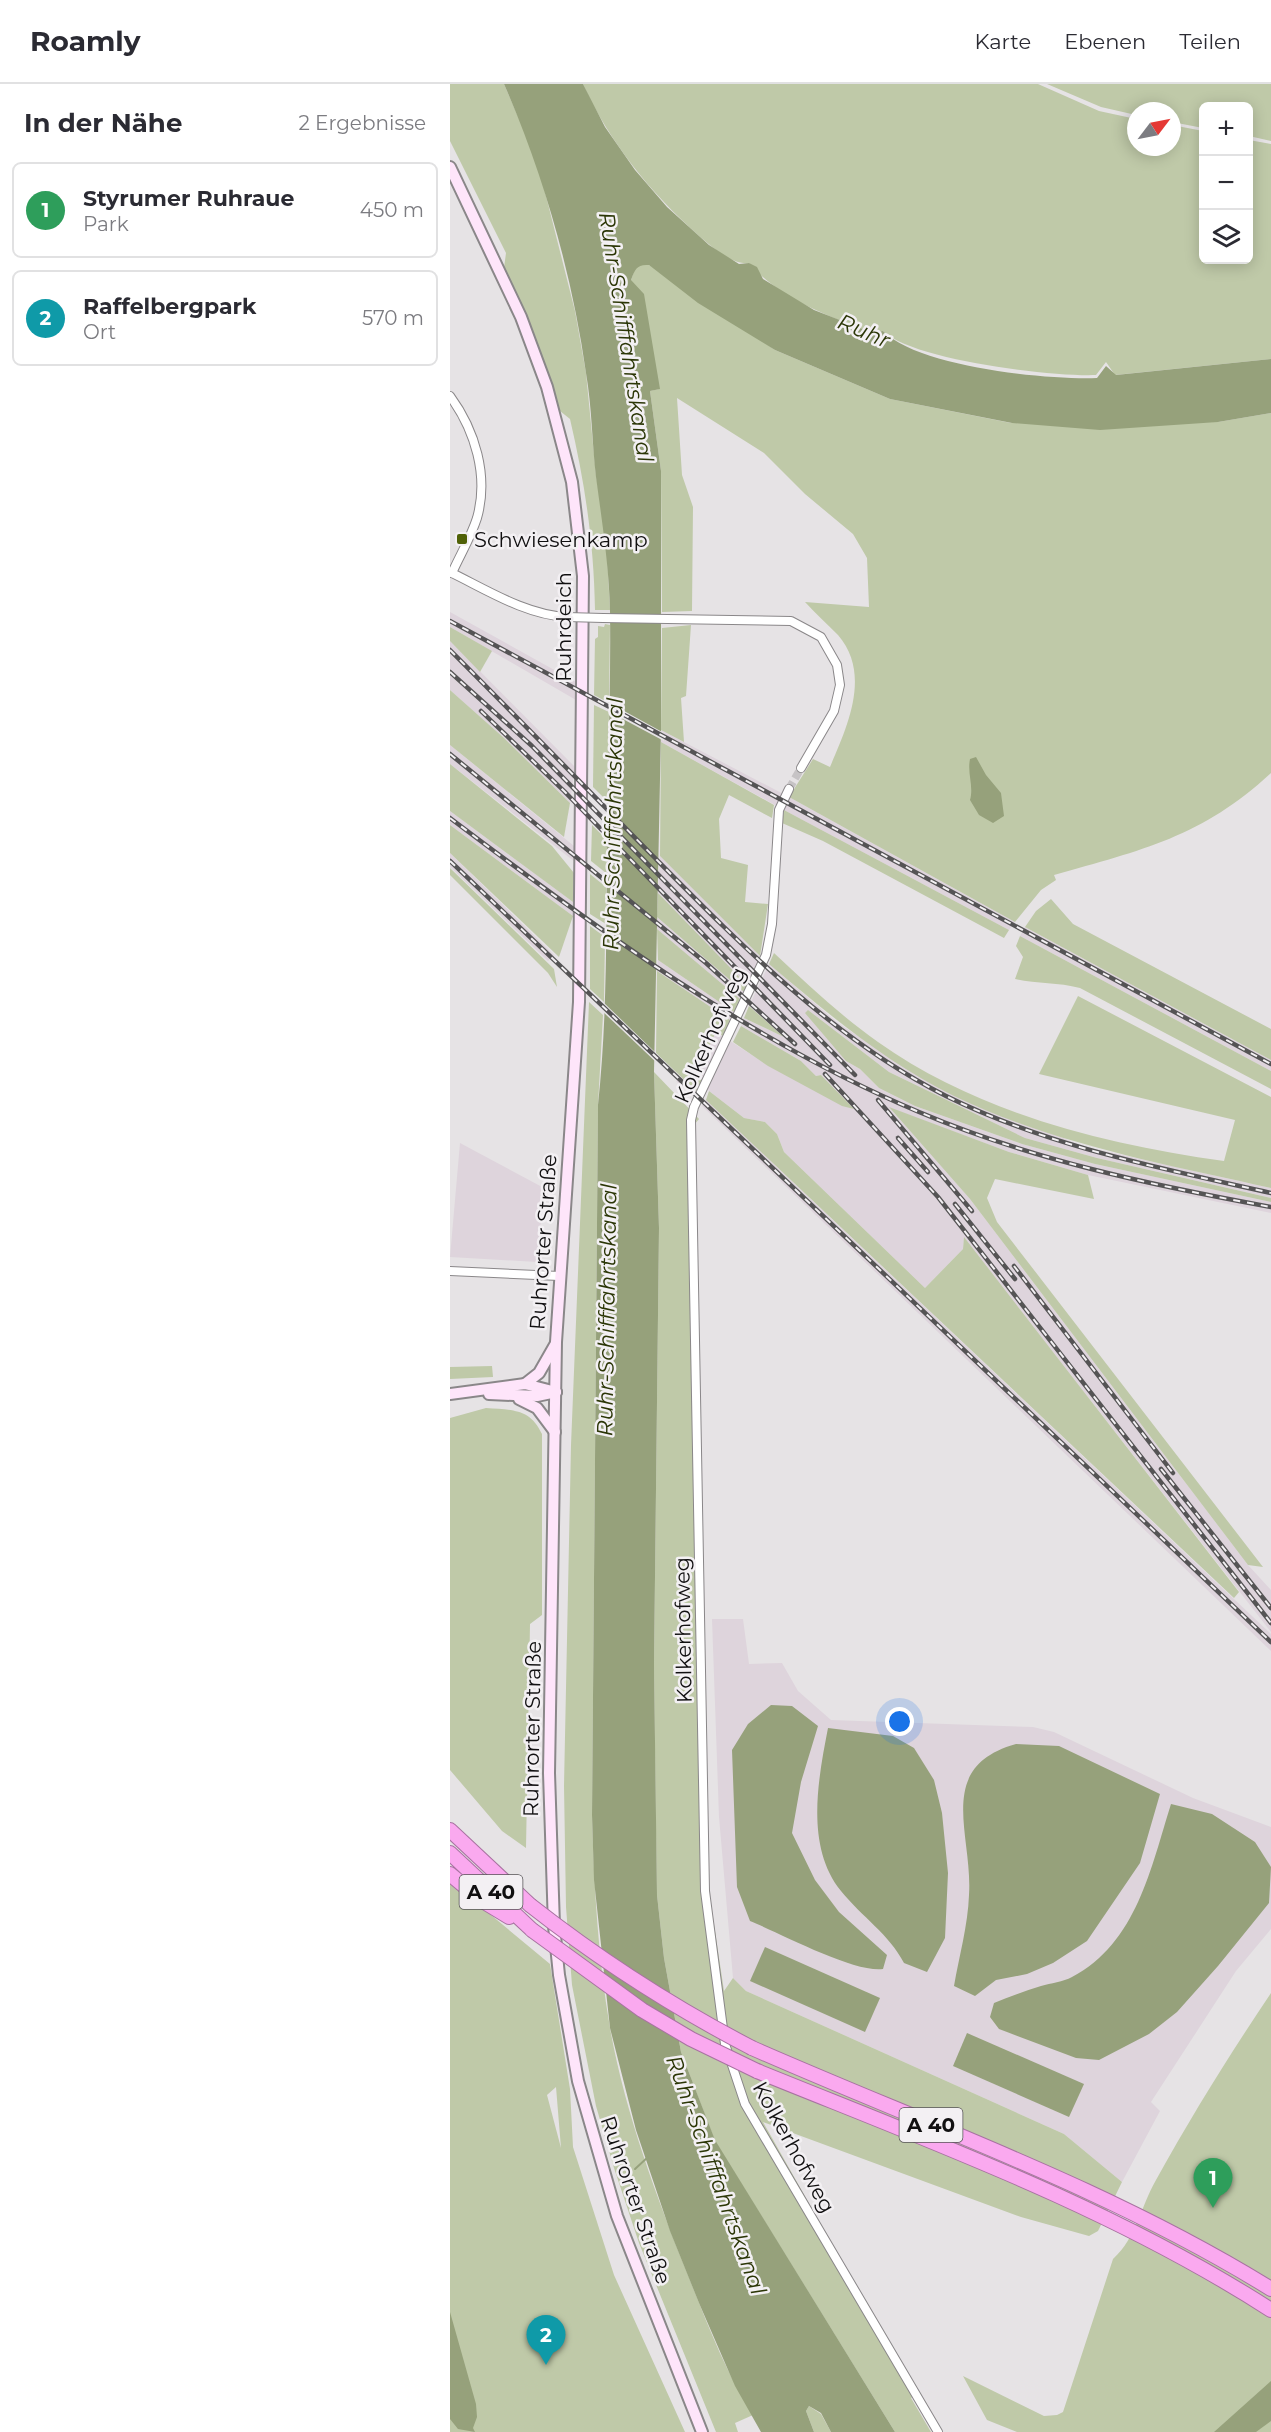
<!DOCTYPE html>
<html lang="de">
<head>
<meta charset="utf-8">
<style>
  :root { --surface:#fff; --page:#f2f2f3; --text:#2b2b33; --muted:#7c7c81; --line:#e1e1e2; --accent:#1a73e8 }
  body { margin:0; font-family:Montserrat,sans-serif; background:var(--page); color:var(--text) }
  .controls { position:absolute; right:18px; top:18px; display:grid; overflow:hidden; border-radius:9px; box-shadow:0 3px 15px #0003 }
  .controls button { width:54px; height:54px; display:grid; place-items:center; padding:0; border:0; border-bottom:2px solid var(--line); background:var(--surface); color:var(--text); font:30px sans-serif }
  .compass { position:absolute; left:677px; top:18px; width:54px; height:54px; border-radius:50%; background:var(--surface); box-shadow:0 3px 15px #0003; rotate:58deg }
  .you { position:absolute; left:450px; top:1638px; width:21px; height:21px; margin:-15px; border:4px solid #fff; border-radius:50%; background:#1a73e8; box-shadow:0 0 0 9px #1a73e833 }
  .badge { display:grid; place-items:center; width:39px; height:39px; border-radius:50%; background:var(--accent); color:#fff; font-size:20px; font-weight:700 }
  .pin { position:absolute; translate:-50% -50px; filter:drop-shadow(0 2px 3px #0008) }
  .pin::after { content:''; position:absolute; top:32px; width:21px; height:18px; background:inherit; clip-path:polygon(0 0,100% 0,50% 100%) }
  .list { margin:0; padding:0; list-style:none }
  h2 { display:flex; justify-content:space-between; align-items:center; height:78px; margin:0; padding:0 24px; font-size:26px }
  h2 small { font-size:20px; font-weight:400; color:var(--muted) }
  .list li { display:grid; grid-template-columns:39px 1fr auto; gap:18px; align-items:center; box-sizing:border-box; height:96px; margin:0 12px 12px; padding:0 12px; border:2px solid var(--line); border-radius:9px }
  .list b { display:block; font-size:22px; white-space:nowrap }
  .list p { margin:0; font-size:20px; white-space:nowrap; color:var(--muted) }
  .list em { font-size:20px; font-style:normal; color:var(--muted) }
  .icon { flex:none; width:33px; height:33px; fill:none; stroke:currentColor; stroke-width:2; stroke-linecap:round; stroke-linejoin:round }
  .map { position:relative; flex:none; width:821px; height:2348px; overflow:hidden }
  header { display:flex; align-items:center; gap:36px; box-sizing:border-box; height:84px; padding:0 30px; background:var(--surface); border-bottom:2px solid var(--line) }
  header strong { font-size:28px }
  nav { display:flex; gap:33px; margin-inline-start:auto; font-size:21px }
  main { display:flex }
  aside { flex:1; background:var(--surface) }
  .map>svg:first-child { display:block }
  .built { fill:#ded4dc }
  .green { fill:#bfc9a8; fill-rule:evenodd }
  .water { fill:#96a17b }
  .pier { fill:#e6e3e5 }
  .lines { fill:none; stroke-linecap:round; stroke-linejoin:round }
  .stream { stroke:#96a17b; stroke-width:2 }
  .street-tunnel { stroke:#c6c3c5; stroke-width:8; stroke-dasharray:8 4; stroke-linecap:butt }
  .street-casing { stroke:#8a8789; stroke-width:10 }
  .secondary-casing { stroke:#8a8789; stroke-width:14 }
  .highway-casing { stroke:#a873a1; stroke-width:16 }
  .street { stroke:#fff; stroke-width:8 }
  .secondary { stroke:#fee5fa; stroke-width:10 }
  .highway { stroke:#faa9ef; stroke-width:14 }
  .rail-casing { stroke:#555455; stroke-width:4.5 }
  .rail { stroke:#f3f0f3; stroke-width:2; stroke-dasharray:7; stroke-linecap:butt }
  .street-bridge-casing { stroke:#8a8789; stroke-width:10; stroke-linecap:butt }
  .highway-bridge-casing { stroke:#a873a1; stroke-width:16; stroke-linecap:butt }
  .street-bridge { stroke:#fff; stroke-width:8 }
  .highway-bridge { stroke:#faa9ef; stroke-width:14 }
  .poi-dot { fill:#506107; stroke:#f3f0f3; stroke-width:2 }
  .labels { text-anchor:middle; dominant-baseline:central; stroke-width:5; stroke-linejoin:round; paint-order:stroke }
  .shield { fill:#f3f0f3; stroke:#555355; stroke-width:1.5 }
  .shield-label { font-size:20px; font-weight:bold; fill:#111011 }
  .poi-label { font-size:21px; fill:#111011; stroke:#f3f0f3; text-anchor:start }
  .street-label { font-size:21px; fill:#111011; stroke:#f3f0f3 }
  .water-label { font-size:22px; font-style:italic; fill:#2b3606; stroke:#f3f0f3 }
</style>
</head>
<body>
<header>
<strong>Roamly</strong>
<nav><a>Karte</a><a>Ebenen</a><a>Teilen</a></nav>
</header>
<main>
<aside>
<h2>In der Nähe<small>2 Ergebnisse</small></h2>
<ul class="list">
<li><span class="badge" style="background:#2e9e5b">1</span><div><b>Styrumer Ruhraue</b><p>Park</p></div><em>450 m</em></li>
<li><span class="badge" style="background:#0f9aa8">2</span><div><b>Raffelbergpark</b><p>Ort</p></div><em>570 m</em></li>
</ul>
</aside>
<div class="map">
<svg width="821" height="2348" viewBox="0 0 821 2348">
  <rect width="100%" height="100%" fill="#e6e3e5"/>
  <g class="built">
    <polygon points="0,528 126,598 126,616 0,543"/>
    <polygon points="0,557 125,683 120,719 54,654 0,606"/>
    <polygon points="211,646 339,713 565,838 559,846 334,726 211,658"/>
    <polygon points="0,661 124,762 125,778 0,680"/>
    <polygon points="0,727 123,818 123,832 0,741"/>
    <polygon points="0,769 104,871 98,877 0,783"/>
    <polygon points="210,772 310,872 297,901 208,809"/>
    <polygon points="207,833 294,908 290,915 207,845"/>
    <polygon points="575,843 821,976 821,987 570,852"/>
    <polygon points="208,876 284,928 280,936 207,887"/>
    <polygon points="319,880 388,939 472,994 632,1062 821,1104 821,1114 647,1074 575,1054 439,988 358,926 396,977 410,985 429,1004 465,1022 572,1060 645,1080 821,1118 821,1129 638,1091 559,1068 440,1024 520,1115 798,1481 821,1506 821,1548 514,1154 513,1165 475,1204 334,1068 327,1050 315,1038 294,1034 259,1007 247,989 266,948 319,982 403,1025 371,991 366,992 351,977 291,942 294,934 332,952 299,922"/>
    <polygon points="231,992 246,1007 243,1012 226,997"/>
    <polygon points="256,1016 821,1550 821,1567 252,1022"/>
    <polygon points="10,1059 94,1104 87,1178 0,1173"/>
    <polygon points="262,1535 293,1535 299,1580 332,1579 348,1607 381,1636 583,1643 604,1648 743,1714 821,1743 821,1845 786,1887 701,2018 710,2027 672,2098 614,2050 296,1907 283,1894 269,1733"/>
  </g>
  <g class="green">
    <path d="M0,0H54L79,58L94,104L125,227L136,289L146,391L156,451L160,526H145C144,460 135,399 120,335L110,327L90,266L54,184L56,169L0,57Z"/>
    <path d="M133,0H588L649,27L686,35V63H722V41L753,47L754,176H798L799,56L821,60V275L665,291L656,278L646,291C603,293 462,276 433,247L423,249C379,232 331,216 299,179C281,181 261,162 248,151C200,108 160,59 133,0Z"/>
    <polygon points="597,0 821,0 821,57 799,52 798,22 754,22 753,44 722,38 722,27 686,27 686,31 651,23"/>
    <path d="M191,180L199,181L208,186L325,266L440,315L561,339L768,338L821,329V689C752,753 692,766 604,791L606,796L591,806L565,838L339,713L363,675L380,683C397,643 422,590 388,551C377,540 365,529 355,518L419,523L417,474L403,450L355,410L314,369L227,314L232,391L243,423L242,527L212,528L211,387L200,307L209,305L181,196L185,184Z"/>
    <polygon points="155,540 160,541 159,619 144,611 145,555 148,553 148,542 154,543"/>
    <polygon points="241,541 236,612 231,614 234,658 211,646 212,544"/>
    <polygon points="0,543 42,567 30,588 0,557"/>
    <polygon points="0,606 54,654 120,719 114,753 0,661"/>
    <polygon points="144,621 159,628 157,717 143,703"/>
    <polygon points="211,658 324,721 322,734 279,711 269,735 271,774 298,781 295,818 318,820 310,872 210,772"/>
    <polygon points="0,680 102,762 124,789 123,818 0,727"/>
    <polygon points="334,726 559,846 554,854 373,757 332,739"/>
    <polygon points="0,741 123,832 109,873 0,769"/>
    <polygon points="142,741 157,756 156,789 141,777"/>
    <polygon points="0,784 104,885 107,903 98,889 0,791"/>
    <polygon points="140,790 156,803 156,840 140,830"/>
    <polygon points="208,809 297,901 294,908 207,833"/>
    <polygon points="601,815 623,840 821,945 821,976 575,843 586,827"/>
    <polygon points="140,842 155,853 154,918 140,905"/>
    <polygon points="207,845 290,915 284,928 208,876"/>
    <path d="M570,852L821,987V1005L630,904C608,898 587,900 565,895L573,873L566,862Z"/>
    <path d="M324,869C357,900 391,932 428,958C528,1029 654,1060 774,1077L785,1036L589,990L628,912L821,1013V1104C713,1080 604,1060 504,1012C435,978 377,929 319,880Z"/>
    <polygon points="207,887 280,936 273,952 266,948 247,988 252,996 246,1007 206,969"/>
    <path d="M139,918L153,931L148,1021L142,1731C144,1802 148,1874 160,1944C175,2028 206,2112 238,2191C257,2239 275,2287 303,2331L285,2339L288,2348H266L189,2159L164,2084L146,2022L122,1901L116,1823L114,1702L121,1361Z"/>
    <polygon points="299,922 334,953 294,934"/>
    <polygon points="358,926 439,988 575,1054 647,1074 821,1114 821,1118 645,1080 572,1060 465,1022 429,1004 410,985 396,977 355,929"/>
    <polygon points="291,942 351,977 366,992 371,991 404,1025 392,1022 318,982 283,958"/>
    <polygon points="204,988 249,1035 244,1041 259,1807 274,1907 283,1894 296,1907 614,2050 672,2098 648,2147 639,2152 571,2133 313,2038 442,2266 470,2309 461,2314 481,2348 445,2348 265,2057 231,1968 214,1874 207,1811 206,1747 204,1580 209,1144"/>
    <polygon points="259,1007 294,1034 315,1038 327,1050 334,1068 475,1204 513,1165 514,1153 789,1508 784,1514 256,1016"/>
    <polygon points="439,1023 559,1068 638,1091 644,1115 545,1095 537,1114 547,1138 813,1483 798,1481 520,1115"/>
    <polygon points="42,1282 43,1293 0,1295 0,1283"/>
    <path d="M36,1324C62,1326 80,1324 92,1350V1531L80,1540L76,1764L52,1747L0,1686V1334Z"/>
    <path d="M0,1797L100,1880L120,2005L123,2063L164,2191L235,2348H0ZM106,2003L111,2064L97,2011Z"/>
    <path d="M821,1909V2348H567L537,2336L513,2292L594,2332L607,2331L613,2328L663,2175C687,2153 690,2124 706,2096C742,2031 780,1970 821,1909Z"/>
    <polygon points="359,2322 371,2330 381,2348 364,2348 356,2327"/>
  </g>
  <g class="water">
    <path d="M54,0H133L155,43L185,86L217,123L259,161L289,180L299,179L307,183L313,195L364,226L423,249L433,247C468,283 597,296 647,294L656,282L666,291L821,275V329L768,338L650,346L562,339L440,315L325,266L248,219L199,181C187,180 185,185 181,196L194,210L210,305L200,307L211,387V646L204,988L209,1144L204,1580L207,1811L214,1874L231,1968L265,2056L445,2348H381L371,2329L359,2322L356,2327L364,2348H311L285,2302L249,2219L220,2147L186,2046L160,1944L144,1796L142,1731L148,1021C158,928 156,833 157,740C158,669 161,598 160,527C159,481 152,438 146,393C142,358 142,324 136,289C122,190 94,92 54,0Z"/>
    <path d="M526,673L536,691L551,709L554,732L543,739L529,731L520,716C524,702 517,690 520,675Z"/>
    <path d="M321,1621L342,1622L368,1642L351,1698L342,1749L365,1796L389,1828L437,1871L433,1885C404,1889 330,1849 300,1837L287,1803L282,1666L298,1640Z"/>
    <path d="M378,1644L443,1652L464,1664L484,1696L492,1729L498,1789L495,1854L477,1888L454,1879C439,1850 412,1833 391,1807C355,1762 368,1696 378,1644Z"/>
    <path d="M566,1660L609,1662L710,1710L690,1779L637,1857L603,1879L577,1890L546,1896L525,1912L504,1902C509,1873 518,1841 519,1811C523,1750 484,1683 566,1660Z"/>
    <path d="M721,1720L762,1730L805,1758L821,1783L819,1819L768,1882L727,1928L699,1950L649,1976L626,1974L549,1945L540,1933L544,1919C559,1913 575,1907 591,1902C601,1899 613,1898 622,1893C687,1859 701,1783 721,1720Z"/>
    <polygon points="315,1863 430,1914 415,1948 300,1897"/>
    <polygon points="517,1949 634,2000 619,2033 503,1982"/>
    <polygon points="0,2228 26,2320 27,2333 23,2344 25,2348 8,2345 0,2335"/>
    <polygon points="821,2297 821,2337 806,2348 764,2348"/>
  </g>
  <g class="pier">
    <polygon points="156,617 214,649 214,657 156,626"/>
    <polygon points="151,916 208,971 208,980 151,926"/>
  </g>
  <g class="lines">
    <polyline class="stream" points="185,2085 198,2073"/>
    <polyline class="street-tunnel" points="339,705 351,684"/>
    <g class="street-casing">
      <g id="street">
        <path d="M0,312C25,346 39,392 27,434C21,453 10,471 2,489"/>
        <path d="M0,488C37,506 76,531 117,533"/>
        <polyline points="153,534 341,537 371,553 387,581 390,601 384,627 351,684"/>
        <polyline points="339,705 329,726 322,840 316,871 244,1023 241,1036 255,1807 275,1960 295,2020 488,2348"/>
        <polyline points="0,1187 109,1192"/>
      </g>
    </g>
    <g class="secondary-casing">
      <g id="secondary">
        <polyline points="0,83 71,233 97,303 122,398 133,492 129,918 106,1258 99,1689 104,1842 109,1891 128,1997 167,2132 252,2348"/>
        <polyline points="75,1300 89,1289 105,1261"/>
        <polyline points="0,1310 75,1300 106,1308"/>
        <polyline points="39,1310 87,1312 106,1308"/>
        <polyline points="69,1315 87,1324 105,1348"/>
      </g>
    </g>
    <g class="highway-casing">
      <g id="highway">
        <polyline points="0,1746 80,1821"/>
        <polyline points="0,1769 82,1846"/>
        <polyline points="0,1790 31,1816 59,1833"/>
        <path d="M302,1964C477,2041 658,2104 821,2205"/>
        <path d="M307,1987C482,2058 661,2123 821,2226"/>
      </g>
    </g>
    <use href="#street" class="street"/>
    <use href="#secondary" class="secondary"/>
    <use href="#highway" class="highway"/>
    <g class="rail-casing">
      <g id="rail">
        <polyline points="0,537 821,980"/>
        <path d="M0,566C68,634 135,703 203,772C291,861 383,955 496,1012C599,1063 710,1084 821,1109"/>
        <polyline points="0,588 82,662 405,991"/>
        <polyline points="31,627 114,707 380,981"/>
        <polyline points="0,670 256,879 345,960"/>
        <path d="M0,734C147,845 298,956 469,1028C582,1076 701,1101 821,1123"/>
        <polyline points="0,777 821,1558"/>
        <polyline points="375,990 488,1113 821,1539"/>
        <polyline points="428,1016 522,1127"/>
        <polyline points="448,1054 478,1088"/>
        <polyline points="505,1120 565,1195"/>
        <polyline points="564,1182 723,1389"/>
        <polyline points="711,1385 821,1524"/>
      </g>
    </g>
    <use href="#rail" class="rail"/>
    <g class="street-bridge-casing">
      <polyline id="street-bridge" points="117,533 153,534"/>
    </g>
    <g class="highway-bridge-casing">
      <g id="highway-bridge">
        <path d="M80,1821C150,1876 223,1923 302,1964"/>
        <polyline points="82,1846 192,1926 241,1955 307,1987"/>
      </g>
    </g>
    <use href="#street-bridge" class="street-bridge"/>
    <use href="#highway-bridge" class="highway-bridge"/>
  </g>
  <rect class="poi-dot" x="6" y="449" width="12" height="12" rx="3"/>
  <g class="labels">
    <g class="shield">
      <rect x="9.5" y="1791" width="63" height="34" rx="4.5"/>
      <rect x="449.5" y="2024" width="63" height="34" rx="4.5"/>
    </g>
    <g class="shield-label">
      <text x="41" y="1808">A 40</text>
      <text x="481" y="2041">A 40</text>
    </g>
    <g class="poi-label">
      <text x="24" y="455">Schwiesenkamp</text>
    </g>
    <g class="street-label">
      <text transform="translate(113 543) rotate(-90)">Ruhrdeich</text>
      <text transform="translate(260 951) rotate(-66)">Kolkerhofweg</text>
      <text transform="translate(93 1158) rotate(-86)">Ruhrorter Straße</text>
      <text transform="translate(233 1546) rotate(-91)">Kolkerhofweg</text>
      <text transform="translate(82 1645) rotate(-89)">Ruhrorter Straße</text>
      <text transform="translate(344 2063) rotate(61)">Kolkerhofweg</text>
      <text transform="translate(186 2116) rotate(71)">Ruhrorter Straße</text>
    </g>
    <g class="water-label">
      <text transform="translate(414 247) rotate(23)">Ruhr</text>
      <text transform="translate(176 253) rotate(81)">Ruhr-Schifffahrtskanal</text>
      <text transform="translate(163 740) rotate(-89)">Ruhr-Schifffahrtskanal</text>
      <text transform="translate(157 1226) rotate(-89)">Ruhr-Schifffahrtskanal</text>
      <text transform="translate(266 2091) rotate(70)">Ruhr-Schifffahrtskanal</text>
    </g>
  </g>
</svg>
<div class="controls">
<button>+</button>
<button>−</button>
<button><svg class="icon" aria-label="layers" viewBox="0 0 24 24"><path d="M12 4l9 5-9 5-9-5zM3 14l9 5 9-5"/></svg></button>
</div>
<svg class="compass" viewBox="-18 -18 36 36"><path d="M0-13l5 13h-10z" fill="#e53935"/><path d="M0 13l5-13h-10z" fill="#7c7c81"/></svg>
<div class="you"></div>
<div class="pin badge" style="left:763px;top:2124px;background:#2e9e5b">1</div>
<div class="pin badge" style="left:96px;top:2281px;background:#0f9aa8">2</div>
</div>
</main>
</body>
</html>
